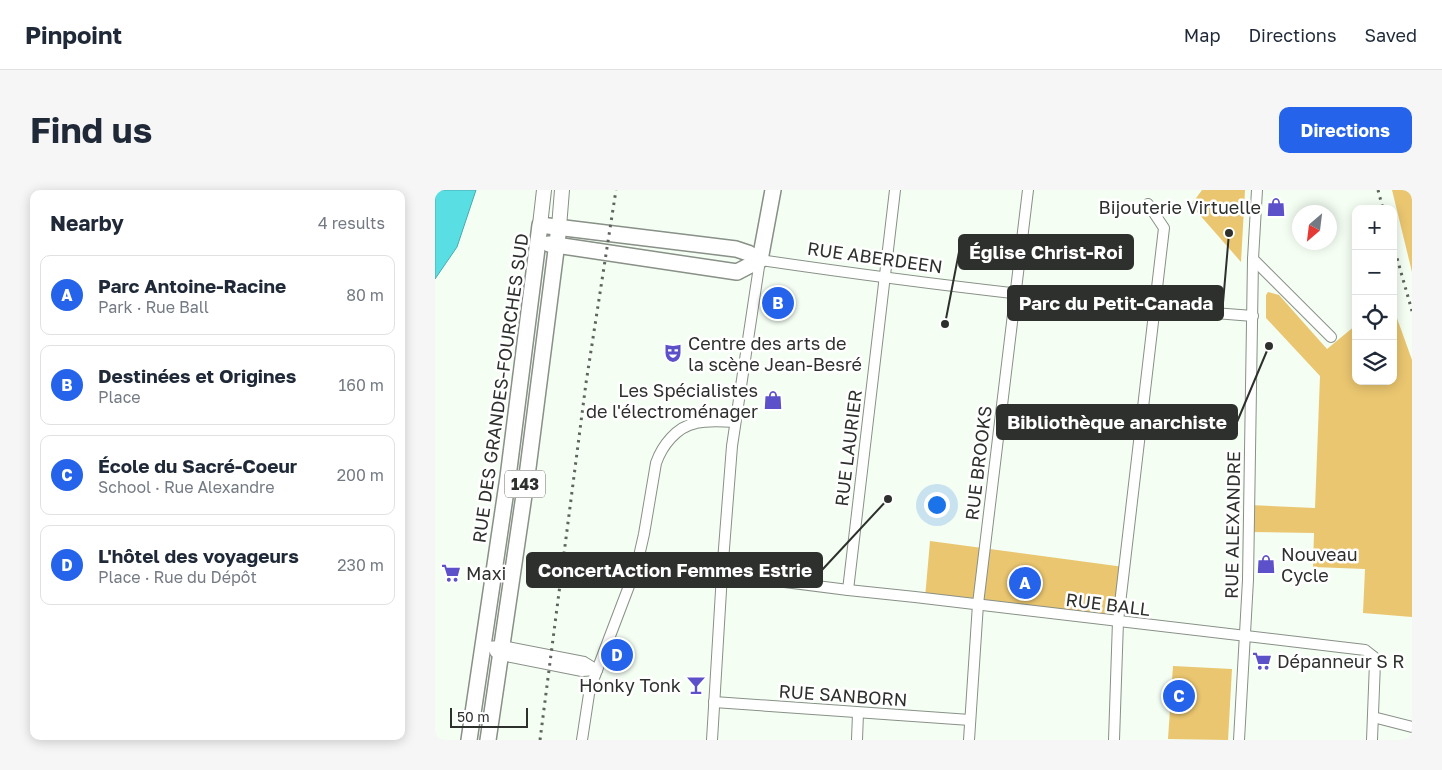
<!DOCTYPE html>
<html lang="en">
<head>
<meta charset="utf-8">
<style>
  :root { --surface:#fff; --page:#f6f6f7; --text:#1f2937; --muted:#747a83; --line:#e0e1e3; --accent:#2563eb }
  body { margin:0; font-family:"Golos Text",sans-serif; background:var(--page); color:var(--text) }
  .controls { position:absolute; right:15px; top:15px; display:grid; overflow:hidden; border-radius:10px; box-shadow:0 2px 12px #0003 }
  .controls button { width:45px; height:45px; display:grid; place-items:center; padding:0; border:0; border-bottom:1px solid var(--line); background:var(--surface); color:var(--text); font:25px sans-serif }
  .compass { position:absolute; left:857px; top:15px; width:45px; height:45px; border-radius:50%; background:var(--surface); box-shadow:0 2px 12px #0003; rotate:208deg }
  .scale { position:absolute; left:15px; bottom:12px; width:78px; box-sizing:border-box; padding-left:5px; border:2px solid #2d302c; border-top:0; font-size:14px; line-height:18px; white-space:nowrap; color:#2d302c; -webkit-text-stroke:4px #fff; paint-order:stroke }
  .you { position:absolute; left:501px; top:314px; width:18px; height:18px; margin:-12px; border:4px solid #fff; border-radius:50%; background:#1a73e8; box-shadow:0 0 0 8px #1a73e833 }
  .badge { display:grid; place-items:center; width:32px; height:32px; border-radius:50%; background:var(--accent); color:#fff; font-size:16px; font-weight:700 }
  .pin { position:absolute; translate:-50% -50%; border:2px solid #fff; box-shadow:0 1px 5px #0006 }
  .list { margin:0; padding:0; list-style:none }
  h2 { display:flex; justify-content:space-between; align-items:center; height:65px; margin:0; padding:0 20px; font-size:21px }
  h2 small { font-size:16px; font-weight:400; color:var(--muted) }
  .list li { display:grid; grid-template-columns:32px 1fr auto; gap:15px; align-items:center; box-sizing:border-box; height:80px; margin:0 10px 10px; padding:0 10px; border:1px solid var(--line); border-radius:10px }
  .list b { display:block; font-size:19px; white-space:nowrap }
  .list p { margin:0; font-size:16px; white-space:nowrap; color:var(--muted) }
  .list em { font-size:16px; font-style:normal; color:var(--muted) }
  .icon { flex:none; width:28px; height:28px; fill:none; stroke:currentColor; stroke-width:2; stroke-linecap:round; stroke-linejoin:round }
  .map { position:relative; flex:none; width:977px; height:550px; overflow:hidden; border-radius:10px }
  header { display:flex; align-items:center; gap:30px; box-sizing:border-box; height:70px; padding:0 25px; background:var(--surface); border-bottom:1px solid var(--line) }
  header strong { font-size:24px }
  nav { display:flex; gap:28px; margin-inline-start:auto; font-size:18px }
  .intro { display:flex; align-items:center; justify-content:space-between; box-sizing:border-box; height:120px; padding:0 30px }
  h1 { margin:0; font-size:35px }
  .button { padding:12px 22px; border-radius:10px; background:var(--accent); color:#fff; font-size:18px; font-weight:700 }
  main { display:flex; gap:30px; padding:0 30px }
  aside { flex:1; background:var(--surface); border-radius:10px; box-shadow:0 2px 12px #0003 }
  .map>svg:first-child { display:block }
  .green { fill:#eac670 }
  .water { fill:#59dee3; stroke:#4caaac }
  .lines { fill:none; stroke-linecap:round; stroke-linejoin:round }
  .minor-casing { stroke:#889087; stroke-width:12 }
  .secondary-casing { stroke:#889087; stroke-width:16 }
  .primary-casing { stroke:#889087; stroke-width:18 }
  .minor { stroke:#fff; stroke-width:10 }
  .secondary { stroke:#fff; stroke-width:14 }
  .primary { stroke:#fff; stroke-width:15 }
  .rail { stroke:#5f645e; stroke-width:3; stroke-dasharray:2.5 5; stroke-linecap:butt }
  .labels { text-anchor:middle; dominant-baseline:central; stroke-width:5; stroke-linejoin:round; paint-order:stroke }
  .shield { fill:#fff; stroke:#6c6e6b; stroke-width:1 }
  .shield-label { font-size:16px; font-weight:bold; fill:#2d302c }
  .poi-label { font-size:18px; fill:#2d302c; stroke:#fff; text-anchor:start }
  .street-label { font-size:18px; fill:#2d302c; stroke:#fff }
  .leader { fill:none; stroke:#2d302c; stroke-width:2 }
  .callout-dot { fill:#2d302c; stroke:#fff; stroke-width:2 }
  .callout { fill:#2d302c; stroke:#2d302c; stroke-width:2 }
  .callout-label { font-size:19px; text-anchor:middle; font-weight:bold; fill:#fff }
</style>
</head>
<body>
<header>
<strong>Pinpoint</strong>
<nav><a>Map</a><a>Directions</a><a>Saved</a></nav>
</header>
<div class="intro"><h1>Find us</h1><a class="button">Directions</a></div>
<main>
<aside>
<h2>Nearby<small>4 results</small></h2>
<ul class="list">
<li><span class="badge">A</span><div><b>Parc Antoine-Racine</b><p>Park · Rue Ball</p></div><em>80 m</em></li>
<li><span class="badge">B</span><div><b>Destinées et Origines</b><p>Place</p></div><em>160 m</em></li>
<li><span class="badge">C</span><div><b>École du Sacré-Coeur</b><p>School · Rue Alexandre</p></div><em>200 m</em></li>
<li><span class="badge">D</span><div><b>L'hôtel des voyageurs</b><p>Place · Rue du Dépôt</p></div><em>230 m</em></li>
</ul>
</aside>
<div class="map">
<svg width="977" height="550" viewBox="0 0 977 550">
  <rect width="100%" height="100%" fill="#f4fef3"/>
  <g class="green">
    <polygon points="767,0 810,0 806,72 756,15"/>
    <polygon points="957,0 977,0 977,82"/>
    <polygon points="833,102 844,105 892,159 921,135 921,191 958,191 958,117 977,170 977,427 928,423 930,379 878,377 879,343 815,342 814,315 880,318 885,186 831,128 831,105"/>
    <polygon points="495,351 689,377 683,431 490,408"/>
    <polygon points="738,476 797,479 793,550 733,549"/>
  </g>
  <polygon class="water" points="0,0 41,0 22,57 0,89"/>
  <g class="lines">
    <g class="minor-casing">
      <g id="minor">
        <polyline points="818,69 896,147"/>
        <polyline points="287,384 413,400 480,407 930,460 939,467 940,472 937,550"/>
        <polyline points="413,400 460,0"/>
        <polyline points="49,457 67,456 149,472 162,480"/>
        <polyline points="60,462 66,465 147,481 162,480"/>
        <polyline points="279,512 535,530"/>
        <polyline points="938,527 977,537"/>
        <path d="M147,550L154,504L159,488L202,375L209,344L221,273C227,256 241,237 261,233C273,230 287,231 300,232"/>
        <path d="M277,550L287,384L297,256L325,70C489,94 653,114 818,126"/>
        <polyline points="422,550 423,523"/>
        <polyline points="534,550 543,414 593,0"/>
        <polyline points="679,550 683,431 729,38 713,14"/>
        <polyline points="804,550 813,390 818,69 822,0"/>
      </g>
    </g>
    <g class="secondary-casing">
      <g id="secondary">
        <polyline points="105,35 109,0"/>
        <polyline points="124,37 127,0"/>
      </g>
    </g>
    <g class="primary-casing">
      <g id="primary">
        <polyline points="114,54 302,82 325,70"/>
        <polyline points="325,70 338,0"/>
        <polyline points="34,550 73,287 105,35 301,59 313,63 325,70"/>
        <polyline points="53,550 93,278 124,37"/>
      </g>
    </g>
    <use href="#minor" class="minor"/>
    <use href="#secondary" class="secondary"/>
    <use href="#primary" class="primary"/>
    <g class="rail">
      <polyline points="943,0 948,19"/>
      <polyline points="958,54 977,121"/>
      <polyline points="105,550 151,193 181,0"/>
    </g>
  </g>
  <defs>
    <g id="shop-bare" transform="scale(1.5)"><path d="M-5-2.5h2.3a2.7 3.5 0 0 1 5.4 0H5L5.5 6h-11ZM-1.5-2.5h3a1.5 2.3 0 0 0-3 0Z" fill="#5d51ca" stroke="#fff" stroke-width="2.5" paint-order="stroke"/></g>
    <g id="theatre-bare" transform="scale(1.5)"><path d="M-5-5.5Q0-4 5-5.5V0Q5 5 0 6Q-5 5-5 0ZM-3.3-2.5H-1v1.5H-3.3ZM1-2.5H3.3v1.5H1ZM-2.8 1Q0 5.5 2.8 1Z" fill="#5d51ca" stroke="#fff" stroke-width="2.5" paint-order="stroke"/></g>
    <g id="supermarket-bare" transform="scale(1.5)"><path d="M-6-5.5h2.5l.6 2H6L4.5 2H-2.5L-4.4-4H-6ZM-1.5 3.2a1.3 1.3 0 1 0 .1 0ZM3 3.2a1.3 1.3 0 1 0 .1 0Z" fill="#5d51ca" stroke="#fff" stroke-width="2.5" paint-order="stroke"/></g>
    <g id="bar-bare" transform="scale(1.5)"><path d="M-6-5H6L.8 .8V4.5H3.5V6h-7V4.5H-.8V.8Z" fill="#5d51ca" stroke="#fff" stroke-width="2.5" paint-order="stroke"/></g>
  </defs>
  <g fill-rule="evenodd">
    <use href="#shop-bare" x="841" y="17"/>
    <use href="#theatre-bare" x="238" y="163"/>
    <use href="#shop-bare" x="338" y="210"/>
    <use href="#shop-bare" x="831" y="374"/>
    <use href="#supermarket-bare" x="16" y="383"/>
    <use href="#supermarket-bare" x="827" y="471"/>
    <use href="#bar-bare" x="261" y="495"/>
  </g>
  <g class="labels">
    <rect class="shield" x="70" y="280.5" width="40" height="27" rx="4"/>
    <g class="shield-label">
      <text x="90" y="294">143</text>
    </g>
    <g class="poi-label">
      <text x="826" y="17" text-anchor="end">Bijouterie Virtuelle</text>
      <text x="253" y="153">Centre des arts de<tspan x="253" dy="21">la scène Jean-Besré</tspan></text>
      <text x="323" y="200" text-anchor="end">Les Spécialistes<tspan x="323" dy="21">de l'électroménager</tspan></text>
      <text x="846" y="364">Nouveau<tspan x="846" dy="21">Cycle</tspan></text>
      <text x="31" y="383">Maxi</text>
      <text x="842" y="471">Dépanneur S R</text>
      <text x="246" y="495" text-anchor="end">Honky Tonk</text>
    </g>
    <g class="street-label">
      <text transform="translate(440 67) rotate(8)">RUE ABERDEEN</text>
      <text transform="translate(65 198) rotate(-82)">RUE DES GRANDES-FOURCHES SUD</text>
      <text transform="translate(413 258) rotate(-83)">RUE LAURIER</text>
      <text transform="translate(543 273) rotate(-83)">RUE BROOKS</text>
      <text transform="translate(797 335) rotate(-89)">RUE ALEXANDRE</text>
      <text transform="translate(673 414) rotate(7)">RUE BALL</text>
      <text transform="translate(408 505) rotate(4)">RUE SANBORN</text>
    </g>
  </g>
  <path class="leader" d="M510 134L524 62M794 43L788 113M834 156L802 232M453 309L387 380"/>
  <g class="callout-dot">
    <circle cx="510" cy="134" r="5"/>
    <circle cx="794" cy="43" r="5"/>
    <circle cx="834" cy="156" r="5"/>
    <circle cx="453" cy="309" r="5"/>
  </g>
  <g class="callout">
    <rect x="524" y="45" width="174" height="34" rx="5"/>
    <rect x="573" y="96" width="215" height="34" rx="5"/>
    <rect x="562" y="215" width="240" height="34" rx="5"/>
    <rect x="92" y="363" width="295" height="34" rx="5"/>
  </g>
  <g class="callout-label">
    <text x="611" y="69">Église Christ-Roi</text>
    <text x="681" y="120">Parc du Petit-Canada</text>
    <text x="682" y="239">Bibliothèque anarchiste</text>
    <text x="240" y="387">ConcertAction Femmes Estrie</text>
  </g>
</svg>
<div class="controls">
<button>+</button>
<button>−</button>
<button><svg class="icon" aria-label="locate" viewBox="0 0 24 24"><circle cx="12" cy="12" r="6"/><path d="M12 2v4M12 18v4M2 12h4M18 12h4"/></svg></button>
<button><svg class="icon" aria-label="layers" viewBox="0 0 24 24"><path d="M12 4l9 5-9 5-9-5zM3 14l9 5 9-5"/></svg></button>
</div>
<svg class="compass" viewBox="-18 -18 36 36"><path d="M0-13l5 13h-10z" fill="#e53935"/><path d="M0 13l5-13h-10z" fill="#747a83"/></svg>
<div class="scale">50 m</div>
<div class="you"></div>
<div class="pin badge" style="left:590px;top:393px">A</div>
<div class="pin badge" style="left:343px;top:113px">B</div>
<div class="pin badge" style="left:744px;top:506px">C</div>
<div class="pin badge" style="left:182px;top:465px">D</div>
</div>
</main>
</body>
</html>
